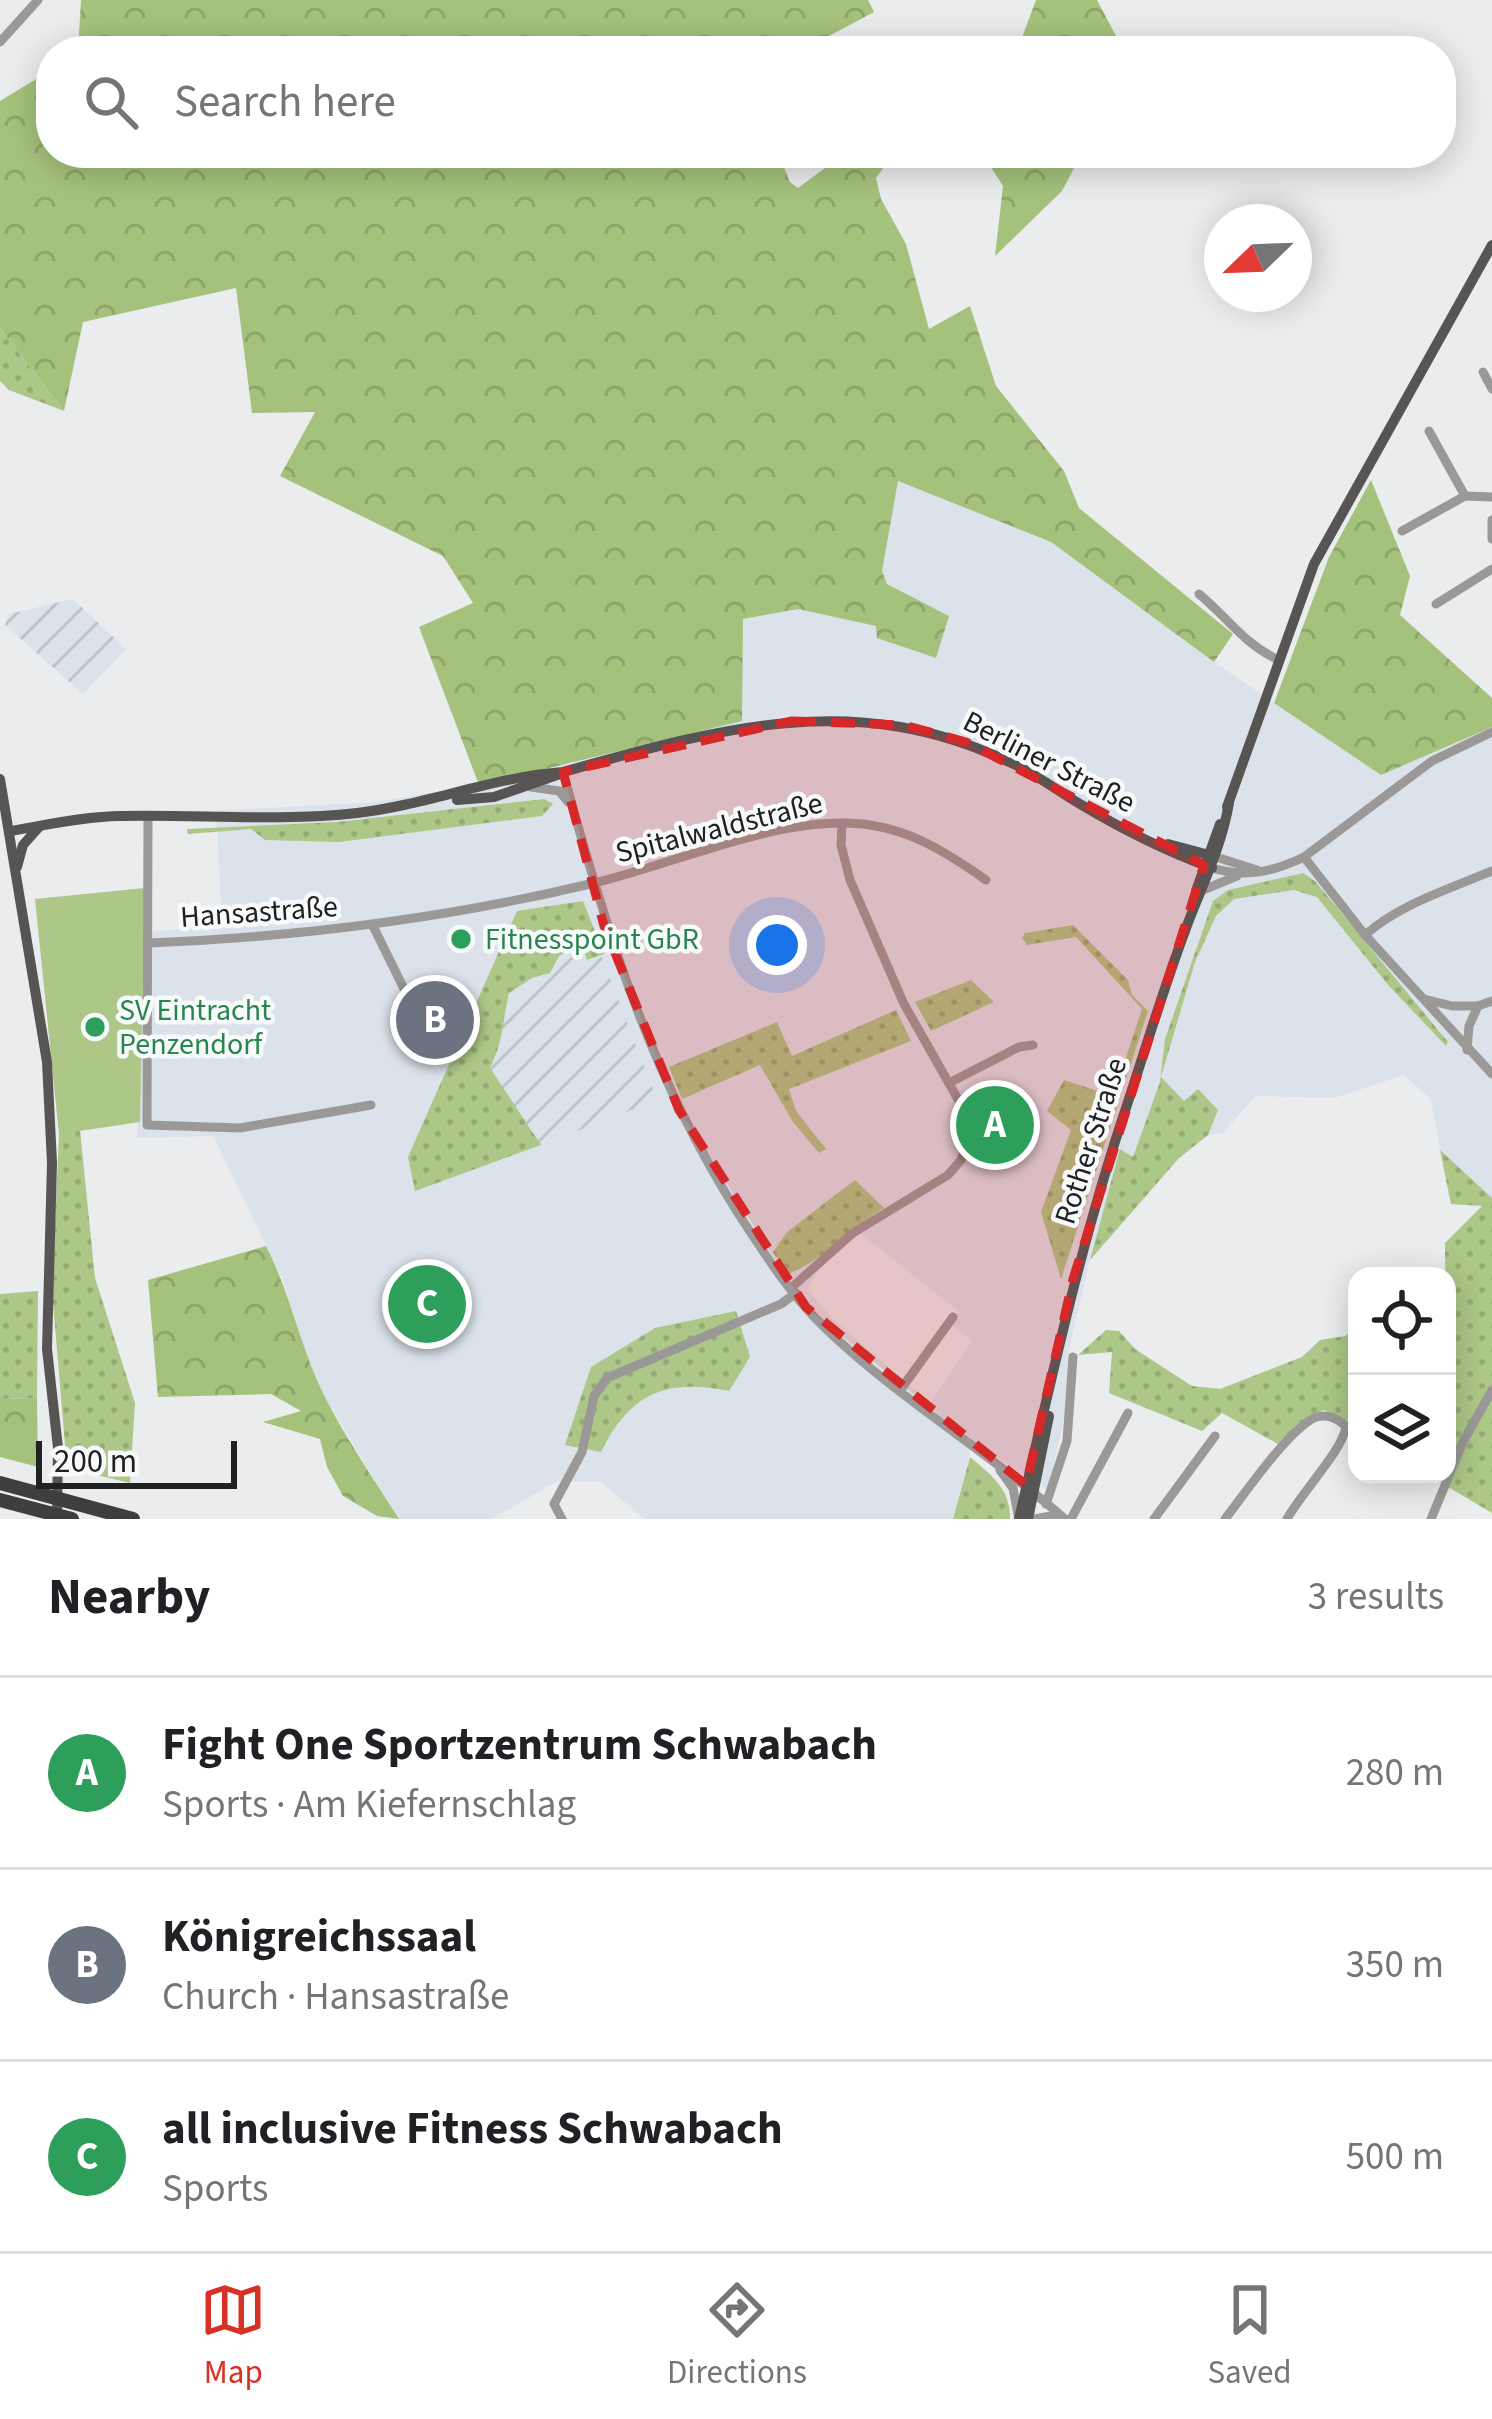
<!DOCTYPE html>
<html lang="en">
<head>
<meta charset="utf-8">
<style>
  :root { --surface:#fff; --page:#f2f2f2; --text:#202124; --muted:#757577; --line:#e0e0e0; --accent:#d93025 }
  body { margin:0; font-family:"Source Sans 3",sans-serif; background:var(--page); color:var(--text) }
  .controls { position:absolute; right:36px; bottom:36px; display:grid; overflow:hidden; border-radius:24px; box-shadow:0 6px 30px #0003 }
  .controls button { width:108px; height:108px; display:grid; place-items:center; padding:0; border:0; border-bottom:3px solid var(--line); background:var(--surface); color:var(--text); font:60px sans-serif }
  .compass { position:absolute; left:1204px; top:204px; width:108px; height:108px; border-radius:50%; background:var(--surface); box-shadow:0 6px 30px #0003; rotate:247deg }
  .scale { position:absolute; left:36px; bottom:30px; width:201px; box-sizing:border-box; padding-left:12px; border:6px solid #202121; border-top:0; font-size:33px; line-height:42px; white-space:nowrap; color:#202121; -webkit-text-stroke:9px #f8f9fb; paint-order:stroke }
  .you { position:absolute; left:777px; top:945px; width:42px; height:42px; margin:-30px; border:9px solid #fff; border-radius:50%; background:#1a73e8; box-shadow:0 0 0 18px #1a73e833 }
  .badge { display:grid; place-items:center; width:78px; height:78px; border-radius:50%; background:var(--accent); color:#fff; font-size:39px; font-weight:700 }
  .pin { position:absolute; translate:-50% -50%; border:6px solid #fff; box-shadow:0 3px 12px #0006 }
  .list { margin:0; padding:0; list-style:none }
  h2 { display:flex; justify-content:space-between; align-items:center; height:156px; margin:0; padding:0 48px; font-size:51px }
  h2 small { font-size:39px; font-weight:400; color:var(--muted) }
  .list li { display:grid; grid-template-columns:78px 1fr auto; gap:36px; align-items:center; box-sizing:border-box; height:192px; padding:0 48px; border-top:3px solid var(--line) }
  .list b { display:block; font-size:45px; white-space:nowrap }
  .list p { margin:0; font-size:39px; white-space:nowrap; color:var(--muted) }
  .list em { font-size:39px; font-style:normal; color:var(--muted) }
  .icon { flex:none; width:66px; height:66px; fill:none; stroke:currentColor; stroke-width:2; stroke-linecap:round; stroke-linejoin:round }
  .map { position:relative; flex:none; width:1492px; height:1519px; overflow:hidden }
  .search { position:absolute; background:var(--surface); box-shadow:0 6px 30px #0003; left:36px; right:36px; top:36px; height:132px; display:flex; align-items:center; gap:30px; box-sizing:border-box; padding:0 42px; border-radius:48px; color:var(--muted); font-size:45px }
  .sheet { height:732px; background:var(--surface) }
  nav { display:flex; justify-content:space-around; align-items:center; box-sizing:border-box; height:168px; border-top:3px solid var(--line); background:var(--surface); font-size:33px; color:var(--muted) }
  nav a { display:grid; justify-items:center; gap:6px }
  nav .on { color:var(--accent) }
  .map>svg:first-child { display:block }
  .built { fill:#dce2ea; fill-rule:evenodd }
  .industrial { fill:url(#industrial-furrows) }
  .grass { fill:url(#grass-dots) }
  .forest { fill:url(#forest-crowns) }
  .pitch { fill:#acc787 }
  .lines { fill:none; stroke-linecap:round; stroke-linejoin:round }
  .minor { stroke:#9a9998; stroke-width:9 }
  .major { stroke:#575554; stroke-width:10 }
  .highway { stroke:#3f3e3d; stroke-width:14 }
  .marked { fill:#d62828; fill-opacity:0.2; stroke:#d62828; stroke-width:9; stroke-dasharray:24 15; stroke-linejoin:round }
  .leisure-dot { fill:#2e9e5b; stroke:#f8f9fb; stroke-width:4.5 }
  .labels { text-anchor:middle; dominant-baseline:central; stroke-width:9; stroke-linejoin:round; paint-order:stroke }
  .street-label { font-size:30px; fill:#202121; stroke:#f8f9fb }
  .leisure-label { font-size:30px; fill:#27864d; stroke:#f8f9fb; text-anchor:start }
</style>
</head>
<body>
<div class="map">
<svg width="1492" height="1519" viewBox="0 0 1492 1519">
  <defs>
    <pattern id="industrial-furrows" width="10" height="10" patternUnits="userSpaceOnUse" patternTransform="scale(3)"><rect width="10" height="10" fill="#dce2ea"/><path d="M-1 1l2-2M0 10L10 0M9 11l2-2" fill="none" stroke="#bcc2c8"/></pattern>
    <pattern id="grass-dots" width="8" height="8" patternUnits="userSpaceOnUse" patternTransform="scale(3)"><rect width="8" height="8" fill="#acc787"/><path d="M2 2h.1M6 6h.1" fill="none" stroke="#94ab74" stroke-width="1.8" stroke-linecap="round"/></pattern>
    <pattern id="forest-crowns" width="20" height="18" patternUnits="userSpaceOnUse" patternTransform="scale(3)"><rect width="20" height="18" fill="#a5c27c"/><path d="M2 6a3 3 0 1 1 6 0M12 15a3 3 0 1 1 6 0" fill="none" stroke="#8ea66b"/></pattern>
  </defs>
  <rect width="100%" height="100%" fill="#ebecee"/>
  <path class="built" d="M897,480L1051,542L1214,662L1381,775L1492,727V1198L1440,1150L1431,1099L1404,1075L1334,1098L1256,1096L1223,1133L1208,1135L1179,1158L1090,1260L1068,1353L1078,1355L1048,1491L973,1441L953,1519H645L601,1482L557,1481L492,1519H399L325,1398L300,1339L283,1280L213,1136L137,1138L145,932L222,925L216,811L375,802L479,785L637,746L738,620L798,609L876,626L949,616L887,584L881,571ZM860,1233L958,1311L952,1325L972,1341L930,1403L833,1319L807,1289L821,1266Z"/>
  <g class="industrial">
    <polygon points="73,599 126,649 83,694 5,625 9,614"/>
    <polygon points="583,943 588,960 601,955 657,1100 541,1145 489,1068 504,1039 502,1028 508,993 532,978 550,973 559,956"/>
  </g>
  <g class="grass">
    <polygon points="0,328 64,411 9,390 0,381"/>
    <polygon points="544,799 553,804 542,816 339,842 265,840 251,829 188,834 187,829 337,822"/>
    <polygon points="1303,873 1315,881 1448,1042 1446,1046 1389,986 1317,897 1294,890 1234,899 1216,916 1195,962 1161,1077 1184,1101 1198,1089 1218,1110 1208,1135 1179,1158 1090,1260 1120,1149 1133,1157 1160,1082 1165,1039 1213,901 1228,890"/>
    <path d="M583,901L604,954L587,960L582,944L559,956L550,973L532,978L509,993C502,1024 504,1039 490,1068L541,1145L415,1191L408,1157L517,911Z"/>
    <polygon points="1073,925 1128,980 1132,995 1148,1011 1061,1279 1041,1212 1071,1130 1047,1111 1064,1080 1113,1096 1142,1009 1076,937 1027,945 1022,938 1025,933"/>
    <polygon points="971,980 994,1002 931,1031 915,1002"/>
    <polygon points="896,1010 911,1041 789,1089 796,1111 826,1149 819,1153 793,1122 760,1065 682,1099 669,1067 777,1022 792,1056"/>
    <polygon points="80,1130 95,1278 135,1403 130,1483 67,1468 52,1291 59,1134"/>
    <polygon points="1440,1150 1492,1198 1492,1513 1426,1474 1447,1474 1445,1243 1482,1206 1451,1204"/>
    <path d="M855,1180L884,1208C851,1227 823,1261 788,1274L773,1252L787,1232Z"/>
    <polygon points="38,1291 37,1398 0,1399 0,1294"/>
    <path d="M736,1311L750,1357L729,1391C664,1378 630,1394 601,1452L565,1445L591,1367L655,1328Z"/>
    <polygon points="1357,1326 1357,1427 1324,1410 1308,1417 1278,1444 1222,1413 1202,1431 1109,1393 1112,1352 1078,1355 1106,1330 1119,1331 1135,1349 1192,1386 1220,1389 1302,1357 1320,1340 1345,1336"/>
    <path d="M970,1457C991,1475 1011,1489 1010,1519H953Z"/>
  </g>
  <g class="forest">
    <polygon points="81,0 868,0 874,12 801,51 78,51"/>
    <polygon points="1036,0 1097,0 1124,51 1017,51"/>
    <polygon points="51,70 51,153 778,153 790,182 798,188 845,153 894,153 876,178 881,199 906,244 929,329 970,306 996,386 1064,471 1079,508 1233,634 1214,662 1051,542 898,481 882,571 887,584 949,616 936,658 877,638 876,626 798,609 743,619 742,721 479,785 419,627 473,603 443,556 280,476 315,412 252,413 236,288 83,322 64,411 0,328 0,101"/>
    <polygon points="982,153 1082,153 1062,191 995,256 1003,186"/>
    <polygon points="1371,480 1410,576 1400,615 1492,698 1492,727 1381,775 1274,703 1329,557"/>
    <path d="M266,1246C291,1294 300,1348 325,1397C346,1439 374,1479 399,1519L377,1516L343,1496L327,1467L320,1439L263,1422L301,1411L271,1394L158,1397L148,1280Z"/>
    <polygon points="37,1398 38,1467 0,1457 0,1399"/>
  </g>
  <polygon class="pitch" points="145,888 140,1122 59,1134 35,899"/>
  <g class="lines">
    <g class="minor">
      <polyline points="0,42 38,0"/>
      <polyline points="1483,372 1492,389"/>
      <polyline points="1429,431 1465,496"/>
      <polyline points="1492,520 1492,539"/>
      <polyline points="1402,531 1465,496 1492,497"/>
      <path d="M1199,594C1226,616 1245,645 1277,659"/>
      <polyline points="1436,604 1492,569"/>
      <path d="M563,772C606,930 648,1070 736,1210C762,1250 789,1293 823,1326C897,1398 988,1451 1065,1519"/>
      <polyline points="531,787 559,791 568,802"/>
      <polyline points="148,816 147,1125 240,1128 371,1105"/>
      <polyline points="1216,857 1257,870"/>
      <polyline points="1304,857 1365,935 1492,1074"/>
      <path d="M1212,868C1246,878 1273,872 1304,857L1432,761L1492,732"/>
      <polyline points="1203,890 1237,876"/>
      <polyline points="373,926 409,999"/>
      <path d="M1365,935C1400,904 1449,889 1492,871"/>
      <path d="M149,943C299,937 443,919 590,884C669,866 766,821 846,823C902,824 942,849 986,880"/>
      <polyline points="1424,999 1452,1006 1478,1006"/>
      <polyline points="1467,1050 1469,1026 1478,1006 1492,1001"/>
      <polyline points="949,1083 1019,1047 1033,1045"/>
      <polyline points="791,1288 853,1233 948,1175 961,1160 968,1140 964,1110 904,1004 850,880 841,845 842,823"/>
      <polyline points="901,1389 953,1317"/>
      <polyline points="1000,1470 1013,1488 1018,1515"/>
      <polyline points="1046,1504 1067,1441 1073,1357"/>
      <polyline points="562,1519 554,1504 582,1452 594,1396 607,1378 781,1304 796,1293"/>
      <polyline points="1034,1519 1057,1515"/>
      <polyline points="1071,1519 1128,1413"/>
      <polyline points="1154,1519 1215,1436"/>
      <path d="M1225,1519C1246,1492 1284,1436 1312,1419C1324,1412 1338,1418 1346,1427C1342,1451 1301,1493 1287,1519"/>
      <polyline points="1431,1519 1463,1442 1492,1390"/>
    </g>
    <g class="major">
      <polyline points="0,779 47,1062 52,1163 47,1349 58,1448 57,1519"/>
      <polyline points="457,800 494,797 560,774"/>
      <polyline points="1227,807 1314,564 1492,245"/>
      <path d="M10,831C46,825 82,817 118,816C198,814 277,822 357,813C426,805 493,777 563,772C718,729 855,688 1009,762C1035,773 1056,790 1080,804C1120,828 1168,852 1212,868"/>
      <polyline points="1168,844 1213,856"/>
      <polyline points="17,867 23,845 39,827"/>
      <polyline points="1196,891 1220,824"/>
      <path d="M1019,1519C1051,1380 1081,1241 1127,1105C1148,1041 1167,977 1191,915C1206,877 1222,844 1229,803"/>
      <polyline points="1028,1519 1049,1416"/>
    </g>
    <g class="highway">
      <polyline points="0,1483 133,1519"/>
      <polyline points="0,1500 72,1519"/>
    </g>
  </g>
  <path class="marked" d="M792,721L904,725L966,742L1204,865L1073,1279L1026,1485L806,1307L679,1110L604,926L563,772Z"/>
  <g class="leisure-dot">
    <circle cx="461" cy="939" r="12"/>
    <circle cx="95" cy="1027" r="12"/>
  </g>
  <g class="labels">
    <g class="street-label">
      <text transform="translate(1049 762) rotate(27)">Berliner Straße</text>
      <text transform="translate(719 828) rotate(-14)">Spitalwaldstraße</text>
      <text transform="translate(259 912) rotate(-4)">Hansastraße</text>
      <text transform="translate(1091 1141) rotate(-72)">Rother Straße</text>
    </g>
    <g class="leisure-label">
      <text x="485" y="939">Fitnesspoint GbR</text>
      <text x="119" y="1010">SV Eintracht<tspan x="119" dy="34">Penzendorf</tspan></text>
    </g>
  </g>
</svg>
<div class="controls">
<button><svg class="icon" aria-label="locate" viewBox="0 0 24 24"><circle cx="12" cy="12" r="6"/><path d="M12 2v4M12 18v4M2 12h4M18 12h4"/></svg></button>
<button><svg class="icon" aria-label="layers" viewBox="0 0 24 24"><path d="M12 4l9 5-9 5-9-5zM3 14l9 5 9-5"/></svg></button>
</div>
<svg class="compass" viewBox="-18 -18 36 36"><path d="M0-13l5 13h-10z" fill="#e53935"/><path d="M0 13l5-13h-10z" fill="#757577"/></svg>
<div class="scale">200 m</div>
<div class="you"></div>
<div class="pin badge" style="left:995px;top:1125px;background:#2e9e5b">A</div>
<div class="pin badge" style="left:435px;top:1020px;background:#6b7280">B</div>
<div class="pin badge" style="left:427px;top:1304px;background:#2e9e5b">C</div>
<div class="search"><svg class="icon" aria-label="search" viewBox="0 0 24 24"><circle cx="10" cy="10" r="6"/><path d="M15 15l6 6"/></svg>Search here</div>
</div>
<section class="sheet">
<h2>Nearby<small>3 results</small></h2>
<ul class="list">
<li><span class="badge" style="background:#2e9e5b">A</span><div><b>Fight One Sportzentrum Schwabach</b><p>Sports · Am Kiefernschlag</p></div><em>280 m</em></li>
<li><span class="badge" style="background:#6b7280">B</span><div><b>Königreichssaal</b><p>Church · Hansastraße</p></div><em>350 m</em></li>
<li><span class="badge" style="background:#2e9e5b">C</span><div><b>all inclusive Fitness Schwabach</b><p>Sports</p></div><em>500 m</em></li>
</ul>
</section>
<nav>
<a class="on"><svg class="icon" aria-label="map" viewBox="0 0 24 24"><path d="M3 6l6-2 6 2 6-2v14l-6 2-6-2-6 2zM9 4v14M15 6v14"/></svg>Map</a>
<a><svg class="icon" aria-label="directions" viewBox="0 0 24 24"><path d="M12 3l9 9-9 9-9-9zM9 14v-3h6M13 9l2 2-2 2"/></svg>Directions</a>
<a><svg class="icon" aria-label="saved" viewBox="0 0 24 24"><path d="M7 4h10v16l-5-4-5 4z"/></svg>Saved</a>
</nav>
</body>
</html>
